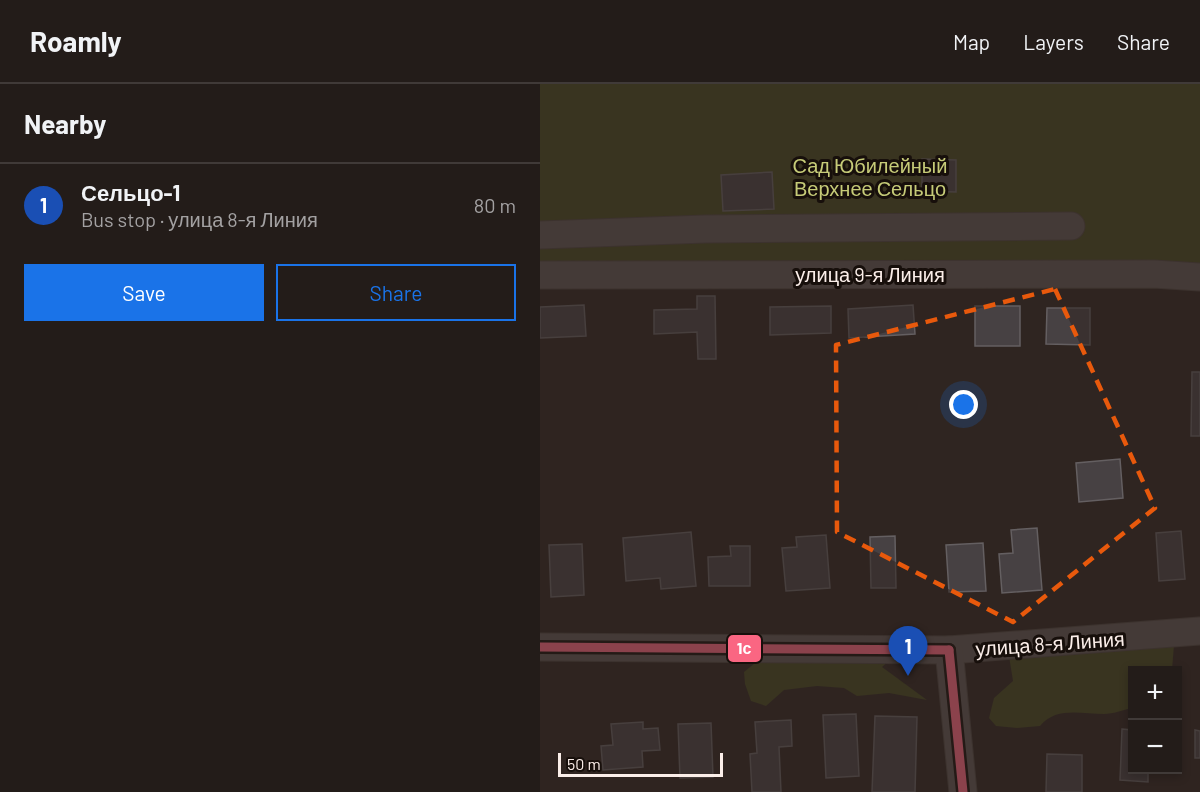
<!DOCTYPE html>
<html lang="en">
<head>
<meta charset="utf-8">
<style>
  :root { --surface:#231c19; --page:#2b2522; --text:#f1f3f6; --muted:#a3a1a2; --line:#403a38; --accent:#1a73e8 }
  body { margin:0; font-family:Barlow,sans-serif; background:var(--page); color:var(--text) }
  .controls { position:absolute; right:18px; bottom:18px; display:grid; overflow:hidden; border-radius:0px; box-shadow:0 3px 9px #0003 }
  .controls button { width:54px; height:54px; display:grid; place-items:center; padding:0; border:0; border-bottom:2px solid var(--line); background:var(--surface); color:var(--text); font:30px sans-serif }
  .scale { position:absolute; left:18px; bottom:15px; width:165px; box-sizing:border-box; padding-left:6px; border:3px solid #fbeee9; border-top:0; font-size:16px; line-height:21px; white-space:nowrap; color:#fbeee9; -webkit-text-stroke:4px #170f0b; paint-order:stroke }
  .you { position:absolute; left:424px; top:321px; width:21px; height:21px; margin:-15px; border:4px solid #fff; border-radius:50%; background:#1a73e8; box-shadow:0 0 0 9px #1a73e833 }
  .badge { display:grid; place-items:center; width:39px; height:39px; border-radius:50%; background:var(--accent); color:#fff; font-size:20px; font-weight:700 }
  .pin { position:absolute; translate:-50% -50px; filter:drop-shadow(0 2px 3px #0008) }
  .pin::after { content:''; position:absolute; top:32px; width:21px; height:18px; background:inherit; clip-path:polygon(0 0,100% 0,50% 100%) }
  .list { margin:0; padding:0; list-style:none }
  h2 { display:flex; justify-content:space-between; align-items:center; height:78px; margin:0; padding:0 24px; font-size:26px }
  h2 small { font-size:20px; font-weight:400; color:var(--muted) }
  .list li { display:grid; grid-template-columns:39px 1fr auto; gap:18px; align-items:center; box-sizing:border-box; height:84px; padding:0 24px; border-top:2px solid var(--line) }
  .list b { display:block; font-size:22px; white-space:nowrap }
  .list p { margin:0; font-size:20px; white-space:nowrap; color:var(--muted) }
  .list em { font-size:20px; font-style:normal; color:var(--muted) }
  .actions { display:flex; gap:12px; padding:18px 24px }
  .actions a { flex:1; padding:14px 0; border:2px solid var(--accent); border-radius:0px; text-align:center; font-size:21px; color:var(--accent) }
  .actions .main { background:var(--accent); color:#fff }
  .map { position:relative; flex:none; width:660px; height:708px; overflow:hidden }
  header { display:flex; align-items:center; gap:36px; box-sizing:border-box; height:84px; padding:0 30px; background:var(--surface); border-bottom:2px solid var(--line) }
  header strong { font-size:28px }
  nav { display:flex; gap:33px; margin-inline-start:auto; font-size:21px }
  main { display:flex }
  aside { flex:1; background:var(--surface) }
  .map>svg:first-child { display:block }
  .green { fill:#45471f }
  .building { fill:#474143; stroke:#645f61; stroke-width:1.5 }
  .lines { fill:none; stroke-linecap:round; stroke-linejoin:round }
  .minor-casing { stroke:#4d443f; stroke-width:29 }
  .minor { stroke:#5e5552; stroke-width:27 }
  .bus-1-casing { stroke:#170f0b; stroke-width:14 }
  .bus-1 { stroke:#fa6682; stroke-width:9 }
  .marked { fill:none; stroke:#e8590c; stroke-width:4.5; stroke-dasharray:12 8; stroke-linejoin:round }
  .labels { text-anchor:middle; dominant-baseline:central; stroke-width:6; stroke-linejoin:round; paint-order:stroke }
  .park-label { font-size:20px; fill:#c6cb78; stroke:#170f0b }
  .street-label { font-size:20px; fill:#fbeee9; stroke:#170f0b }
  .line-badge { stroke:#170f0b; stroke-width:2 }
  .badge-label { font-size:16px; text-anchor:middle; font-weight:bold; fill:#fff }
</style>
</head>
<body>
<header>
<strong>Roamly</strong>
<nav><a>Map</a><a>Layers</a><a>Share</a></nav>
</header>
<main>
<aside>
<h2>Nearby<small></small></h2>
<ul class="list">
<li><span class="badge" style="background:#1a4fb4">1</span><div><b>Сельцо-1</b><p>Bus stop · улица 8-я Линия</p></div><em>80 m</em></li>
</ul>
<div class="actions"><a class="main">Save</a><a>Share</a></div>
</aside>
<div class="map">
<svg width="660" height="708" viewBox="0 0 660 708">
  <rect width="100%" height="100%" fill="#2f2521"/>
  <g class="green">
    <polygon points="0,0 660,0 660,185 0,184"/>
    <path d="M634,561L632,586H592V624C583,626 573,630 564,630C542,630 516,622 500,642L477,644L456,642L449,634L454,614L473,597L469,572Z"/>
    <polygon points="353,573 342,583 387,616 349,609 317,612 304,604 277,602 244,606 226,622 211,617 205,600 204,588 215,579"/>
  </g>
  <g class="building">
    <polygon points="382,75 416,76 416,108 382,107"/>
    <polygon points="232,88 234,125 183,127 181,91"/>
    <polygon points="157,212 175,212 176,275 158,275 157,248 114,250 114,226 157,225"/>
    <polygon points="44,221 46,252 0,254 0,223"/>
    <polygon points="373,221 375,250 309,254 308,225"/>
    <polygon points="291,222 291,249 230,251 230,223"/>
    <rect x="435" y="222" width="45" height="40"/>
    <polygon points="507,224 550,224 550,261 506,260"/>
    <polygon points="652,288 660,288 660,352 651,352"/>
    <polygon points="580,375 583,414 539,418 536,379"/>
    <polygon points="497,444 502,506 462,509 459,470 473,469 471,446"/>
    <polygon points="641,447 645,495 619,497 616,449"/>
    <polygon points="151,448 156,502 121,505 120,494 86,497 83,454"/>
    <polygon points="286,451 290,504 246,507 242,464 257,463 256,453"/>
    <polygon points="355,452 356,504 331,504 330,453"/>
    <polygon points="443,459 446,507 409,508 406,461"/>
    <polygon points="42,460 44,511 11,513 9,461"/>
    <polygon points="190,462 210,462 210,502 169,502 168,473 191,472"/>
    <polygon points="316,630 319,692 286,694 283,631"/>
    <polygon points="335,632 377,633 375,708 332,708"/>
    <polygon points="251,636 252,662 239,663 241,708 212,708 210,670 217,669 215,638"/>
    <polygon points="103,638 103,645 118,644 120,666 102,667 103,683 63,686 61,662 73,661 71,640"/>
    <polygon points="171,639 173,693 140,694 138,640"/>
    <polygon points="582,645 592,646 592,686 608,686 608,698 580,696"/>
    <polygon points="655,646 660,647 660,674 655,674"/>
    <polygon points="507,670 542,671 542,708 506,708"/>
  </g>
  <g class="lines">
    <g class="minor-casing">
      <g id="minor">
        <polyline points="0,151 165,145 531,142"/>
        <polyline points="0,191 614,190 660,193"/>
        <polyline points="0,563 409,566 660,547"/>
        <polyline points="409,566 423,708"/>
      </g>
    </g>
    <use href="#minor" class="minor"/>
    <g class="bus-1-casing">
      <g id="bus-1">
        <polyline points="0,563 409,566"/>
        <polyline points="409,566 423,708"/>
      </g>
    </g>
    <use href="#bus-1" class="bus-1"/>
  </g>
  <path d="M0 0H660V708H0ZM515,205L615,424L473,538L297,448L296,261Z" fill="#2f2521" fill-opacity=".55" fill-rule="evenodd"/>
  <path class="marked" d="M515,205L615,424L473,538L297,448L296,261Z"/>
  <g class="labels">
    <g class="park-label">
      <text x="330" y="81">Сад Юбилейный<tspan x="330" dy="23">Верхнее Сельцо</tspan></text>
    </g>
    <g class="street-label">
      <text x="330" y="190">улица 9-я Линия</text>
      <text transform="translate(510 559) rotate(-4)">улица 8-я Линия</text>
    </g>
  </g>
  <rect class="line-badge" x="187" y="550" width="35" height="29" rx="6" fill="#fa6682"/>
  <g class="badge-label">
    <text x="204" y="570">1с</text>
  </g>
</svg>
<div class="controls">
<button>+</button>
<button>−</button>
</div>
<div class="scale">50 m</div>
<div class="you"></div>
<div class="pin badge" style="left:368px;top:592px;background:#1a4fb4">1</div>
</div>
</main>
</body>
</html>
